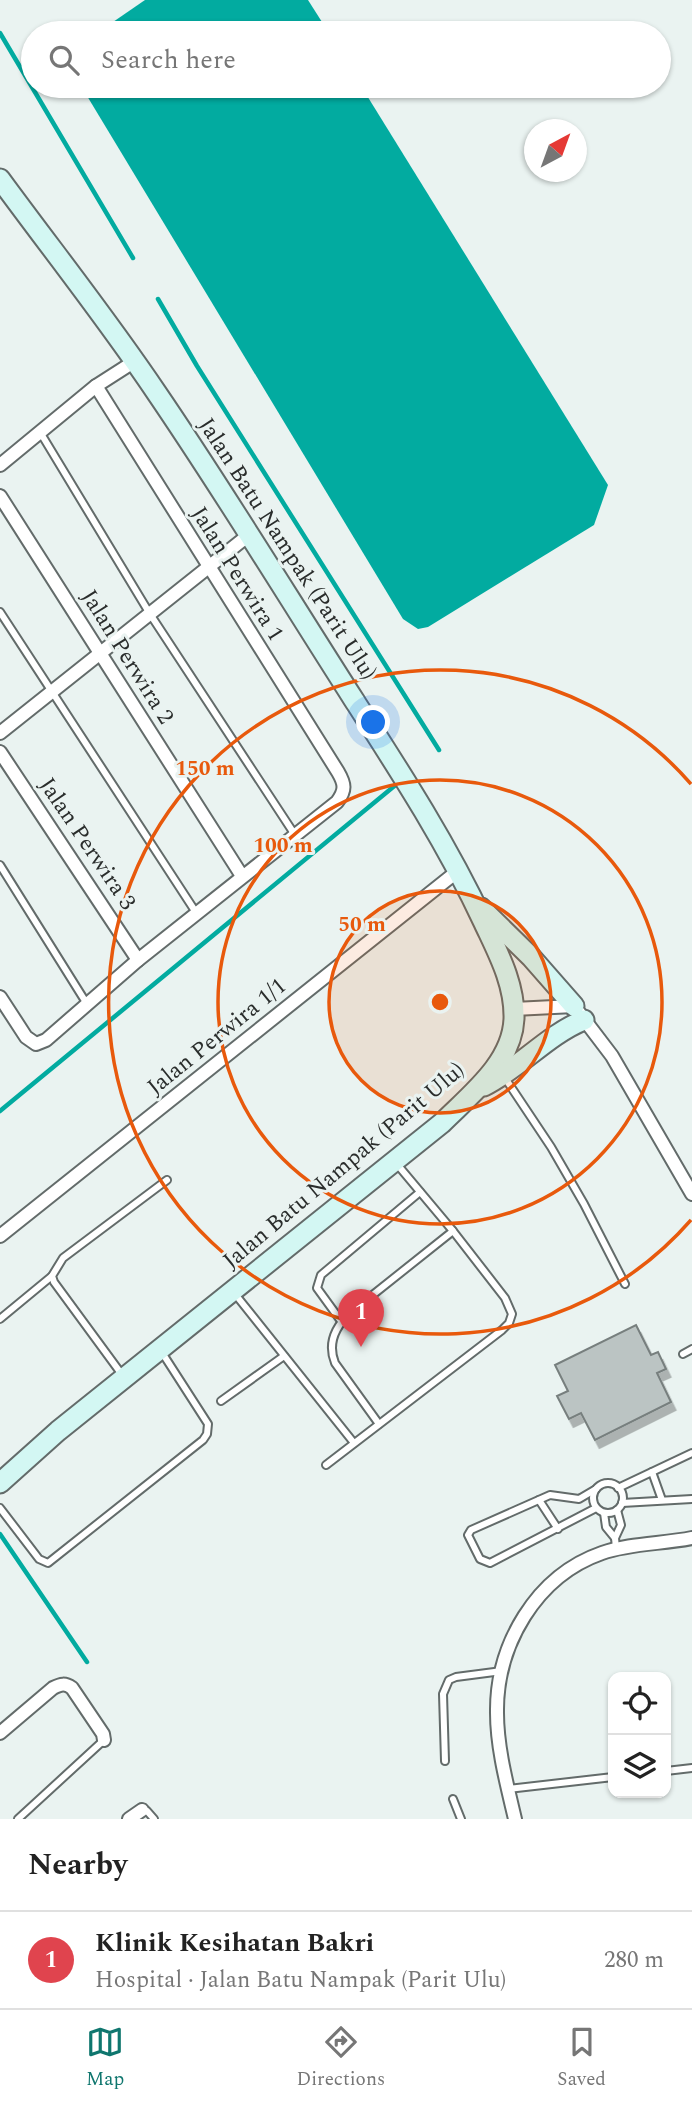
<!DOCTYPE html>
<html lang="en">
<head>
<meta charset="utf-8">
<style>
  :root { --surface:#fff; --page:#f2f2f2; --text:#222; --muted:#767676; --line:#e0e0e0; --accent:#0f766e }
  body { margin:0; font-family:Spectral,serif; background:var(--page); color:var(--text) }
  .controls { position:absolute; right:21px; bottom:21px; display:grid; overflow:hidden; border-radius:14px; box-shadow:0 2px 5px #0004 }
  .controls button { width:63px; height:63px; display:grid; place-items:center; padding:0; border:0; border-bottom:2px solid var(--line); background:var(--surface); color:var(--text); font:35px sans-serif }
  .compass { position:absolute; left:524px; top:119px; width:63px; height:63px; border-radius:50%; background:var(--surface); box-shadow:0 2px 5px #0004; rotate:41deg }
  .you { position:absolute; left:374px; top:723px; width:24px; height:24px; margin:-18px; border:5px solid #fff; border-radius:50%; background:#1a73e8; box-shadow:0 0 0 10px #1a73e833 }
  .badge { display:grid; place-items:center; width:46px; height:46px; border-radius:50%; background:var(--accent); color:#fff; font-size:23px; font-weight:700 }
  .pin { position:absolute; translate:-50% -58px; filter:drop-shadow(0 2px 4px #0008) }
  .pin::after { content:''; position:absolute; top:37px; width:24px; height:21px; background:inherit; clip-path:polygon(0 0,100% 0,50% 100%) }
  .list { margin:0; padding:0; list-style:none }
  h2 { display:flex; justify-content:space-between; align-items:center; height:91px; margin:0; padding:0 28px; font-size:30px }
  h2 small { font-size:23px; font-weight:400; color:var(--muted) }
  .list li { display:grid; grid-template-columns:46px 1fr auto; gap:21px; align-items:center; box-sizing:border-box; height:98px; padding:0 28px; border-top:2px solid var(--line) }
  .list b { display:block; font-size:26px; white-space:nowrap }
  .list p { margin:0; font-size:23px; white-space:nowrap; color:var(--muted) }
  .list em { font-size:23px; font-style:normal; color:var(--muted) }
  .icon { flex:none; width:38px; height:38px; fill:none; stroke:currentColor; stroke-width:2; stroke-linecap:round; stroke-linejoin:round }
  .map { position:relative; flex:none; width:692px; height:1819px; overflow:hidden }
  .search { position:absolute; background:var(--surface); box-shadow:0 2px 5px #0004; left:21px; right:21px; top:21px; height:77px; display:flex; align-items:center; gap:18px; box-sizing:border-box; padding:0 24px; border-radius:38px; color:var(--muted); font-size:26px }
  .sheet { height:189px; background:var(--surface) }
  nav { display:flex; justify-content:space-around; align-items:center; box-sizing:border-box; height:98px; border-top:2px solid var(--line); background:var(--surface); font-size:19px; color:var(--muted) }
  nav a { display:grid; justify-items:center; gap:4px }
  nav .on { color:var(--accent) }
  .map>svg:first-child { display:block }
  .water { fill:#02aba0 }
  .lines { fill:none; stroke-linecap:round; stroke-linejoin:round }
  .stream { stroke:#02aba0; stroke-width:4.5 }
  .building { fill:#bbc4c3; stroke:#777f7e; stroke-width:2; filter:url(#shadow) }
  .lane-casing { stroke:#636b6a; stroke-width:10 }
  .street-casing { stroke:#636b6a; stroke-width:16 }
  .secondary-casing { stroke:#636b6a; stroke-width:23 }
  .lane { stroke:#fff; stroke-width:6 }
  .street { stroke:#fff; stroke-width:12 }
  .secondary { stroke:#d3f7f3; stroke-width:19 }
  .ring { fill:none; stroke:#e8590c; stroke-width:3.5 }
  .labels { text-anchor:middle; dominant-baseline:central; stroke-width:6; stroke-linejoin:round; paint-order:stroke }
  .street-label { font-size:23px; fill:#2a2d2c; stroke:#eaf3f1 }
  .centre { fill:#e8590c; stroke:#eaf3f1; stroke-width:3.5 }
  .ring-label { font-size:21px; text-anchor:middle; font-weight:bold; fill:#e8590c; stroke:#eaf3f1; stroke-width:6; stroke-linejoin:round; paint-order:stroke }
</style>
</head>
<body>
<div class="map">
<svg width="692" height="1819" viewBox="0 0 692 1819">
  <defs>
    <filter id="shadow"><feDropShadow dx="4.5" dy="8" stdDeviation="0" flood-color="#0004"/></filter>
  </defs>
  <rect width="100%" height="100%" fill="#eaf3f1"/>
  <g class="water">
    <polygon points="145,0 308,0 329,33 97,33"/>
    <polygon points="81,86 361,86 608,485 594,525 428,627 418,629 403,619"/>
  </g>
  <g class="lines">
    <g class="stream">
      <polyline points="0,33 133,258"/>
      <polyline points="158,299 197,366 439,750"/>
      <polyline points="0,1111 398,783"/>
      <polyline points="0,1534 87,1662"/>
    </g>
  </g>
  <polygon class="building" points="636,1325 651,1355 658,1352 666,1369 657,1373 671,1402 595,1440 581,1413 569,1419 557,1396 568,1391 555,1365"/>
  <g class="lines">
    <g class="lane-casing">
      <g id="lane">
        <polyline points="40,432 150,614 295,835"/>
        <polyline points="0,612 197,914"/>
        <polyline points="0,865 87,1004"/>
        <polyline points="505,1078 551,1147 584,1204 625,1284"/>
        <polyline points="235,1294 354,1443"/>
        <polyline points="0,1319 52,1276"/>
        <polyline points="341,1321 317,1288 321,1275 420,1192"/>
        <polyline points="683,1354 692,1349"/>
        <polyline points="123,1376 54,1282 52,1276 63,1258 167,1180"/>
        <polyline points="221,1401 284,1356"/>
        <path d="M379,1424L335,1363C327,1343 335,1327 350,1313L453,1231"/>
        <polyline points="326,1465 502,1330 509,1323 512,1314 505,1298 453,1231 396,1163"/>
        <polyline points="652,1472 662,1500"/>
        <circle cx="608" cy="1498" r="15"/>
        <polyline points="618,1488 692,1453"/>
        <polyline points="596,1489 579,1499 550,1495 471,1530 468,1535 480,1559 490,1563 596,1508"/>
        <polyline points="539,1500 558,1529"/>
        <polyline points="622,1503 692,1499"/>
        <polyline points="0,1508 39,1559 48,1563 203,1440 207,1434 208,1424 161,1351"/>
        <polyline points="604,1513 606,1527 615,1538"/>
        <polyline points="616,1548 615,1538 621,1525 617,1510"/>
        <polyline points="445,1761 443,1694 449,1680 456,1677 502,1671"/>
        <polyline points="666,1771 692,1768"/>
        <polyline points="508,1789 613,1777"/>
        <polyline points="453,1799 461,1819"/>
        <polyline points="142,1810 147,1811 154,1819"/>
        <polyline points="18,1819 104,1740"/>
      </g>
    </g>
    <g class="street-casing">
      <g id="street">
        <polyline points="0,465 96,386 135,361"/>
        <polyline points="0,496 242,876"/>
        <polyline points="0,733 250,534"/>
        <polyline points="0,752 138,960"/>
        <path d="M0,997L26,1037L36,1044L46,1040L138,960L337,802C346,790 345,784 338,772L96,386"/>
        <polyline points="514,1009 574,1006 612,1056 692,1194"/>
        <polyline points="0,1236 459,870"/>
        <path d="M0,1733L53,1688C61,1684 65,1683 72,1688L103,1734L104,1740"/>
        <polyline points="129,1819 142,1810"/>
        <path d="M515,1819C507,1785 497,1748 497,1713C496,1645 536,1576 602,1553C630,1543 663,1544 692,1538"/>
      </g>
    </g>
    <g class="secondary-casing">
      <g id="secondary">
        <path d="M0,179C52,250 107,319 156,392C225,493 288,597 354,700C401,773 447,844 484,923C498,953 515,984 514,1019C512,1063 471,1094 442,1123L58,1431L0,1483"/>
        <polyline points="481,908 531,957 574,1006"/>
        <path d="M484,1086C520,1068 547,1035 584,1020"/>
      </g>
    </g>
    <use href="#lane" class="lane"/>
    <use href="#street" class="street"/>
    <use href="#secondary" class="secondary"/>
  </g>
  <circle cx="440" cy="1002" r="111" fill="#e8590c" fill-opacity=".12"/>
  <g class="ring">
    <circle cx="440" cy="1002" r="111"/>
    <circle cx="440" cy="1002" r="222"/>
    <path d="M691 1220A332 332 0 1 1 691 784"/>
  </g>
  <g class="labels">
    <g class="street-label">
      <text transform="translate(287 549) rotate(57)">Jalan Batu Nampak (Parit Ulu)</text>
      <text transform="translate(237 574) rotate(58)">Jalan Perwira 1</text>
      <text transform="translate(127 657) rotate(58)">Jalan Perwira 2</text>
      <text transform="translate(87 844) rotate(56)">Jalan Perwira 3</text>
      <text transform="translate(217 1037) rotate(-39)">Jalan Perwira 1/1</text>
      <text transform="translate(344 1166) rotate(-40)">Jalan Batu Nampak (Parit Ulu)</text>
    </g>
  </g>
  <circle cx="440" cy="1002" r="10" class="centre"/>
  <g class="ring-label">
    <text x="205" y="775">150 m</text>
    <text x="283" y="852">100 m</text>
    <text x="362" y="931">50 m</text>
  </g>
</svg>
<div class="controls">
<button><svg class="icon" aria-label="locate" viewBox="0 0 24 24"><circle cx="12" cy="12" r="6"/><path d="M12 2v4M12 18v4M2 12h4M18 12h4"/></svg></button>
<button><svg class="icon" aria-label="layers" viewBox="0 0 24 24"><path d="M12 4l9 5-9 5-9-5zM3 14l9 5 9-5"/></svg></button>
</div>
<svg class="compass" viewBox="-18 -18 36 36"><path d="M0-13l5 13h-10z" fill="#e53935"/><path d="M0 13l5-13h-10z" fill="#767676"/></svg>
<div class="you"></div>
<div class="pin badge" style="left:361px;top:1347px;background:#e0444e">1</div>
<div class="search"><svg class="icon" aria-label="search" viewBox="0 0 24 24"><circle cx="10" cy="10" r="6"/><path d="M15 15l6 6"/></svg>Search here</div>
</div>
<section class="sheet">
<h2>Nearby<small></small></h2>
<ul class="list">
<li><span class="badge" style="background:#e0444e">1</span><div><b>Klinik Kesihatan Bakri</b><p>Hospital · Jalan Batu Nampak (Parit Ulu)</p></div><em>280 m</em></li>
</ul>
</section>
<nav>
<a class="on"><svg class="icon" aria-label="map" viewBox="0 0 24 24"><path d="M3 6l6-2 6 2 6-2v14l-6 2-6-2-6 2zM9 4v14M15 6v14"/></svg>Map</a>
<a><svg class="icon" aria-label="directions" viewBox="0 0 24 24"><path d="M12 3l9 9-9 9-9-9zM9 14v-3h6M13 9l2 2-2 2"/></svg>Directions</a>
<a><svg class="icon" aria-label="saved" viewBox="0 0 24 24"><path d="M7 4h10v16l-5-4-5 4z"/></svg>Saved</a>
</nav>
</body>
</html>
